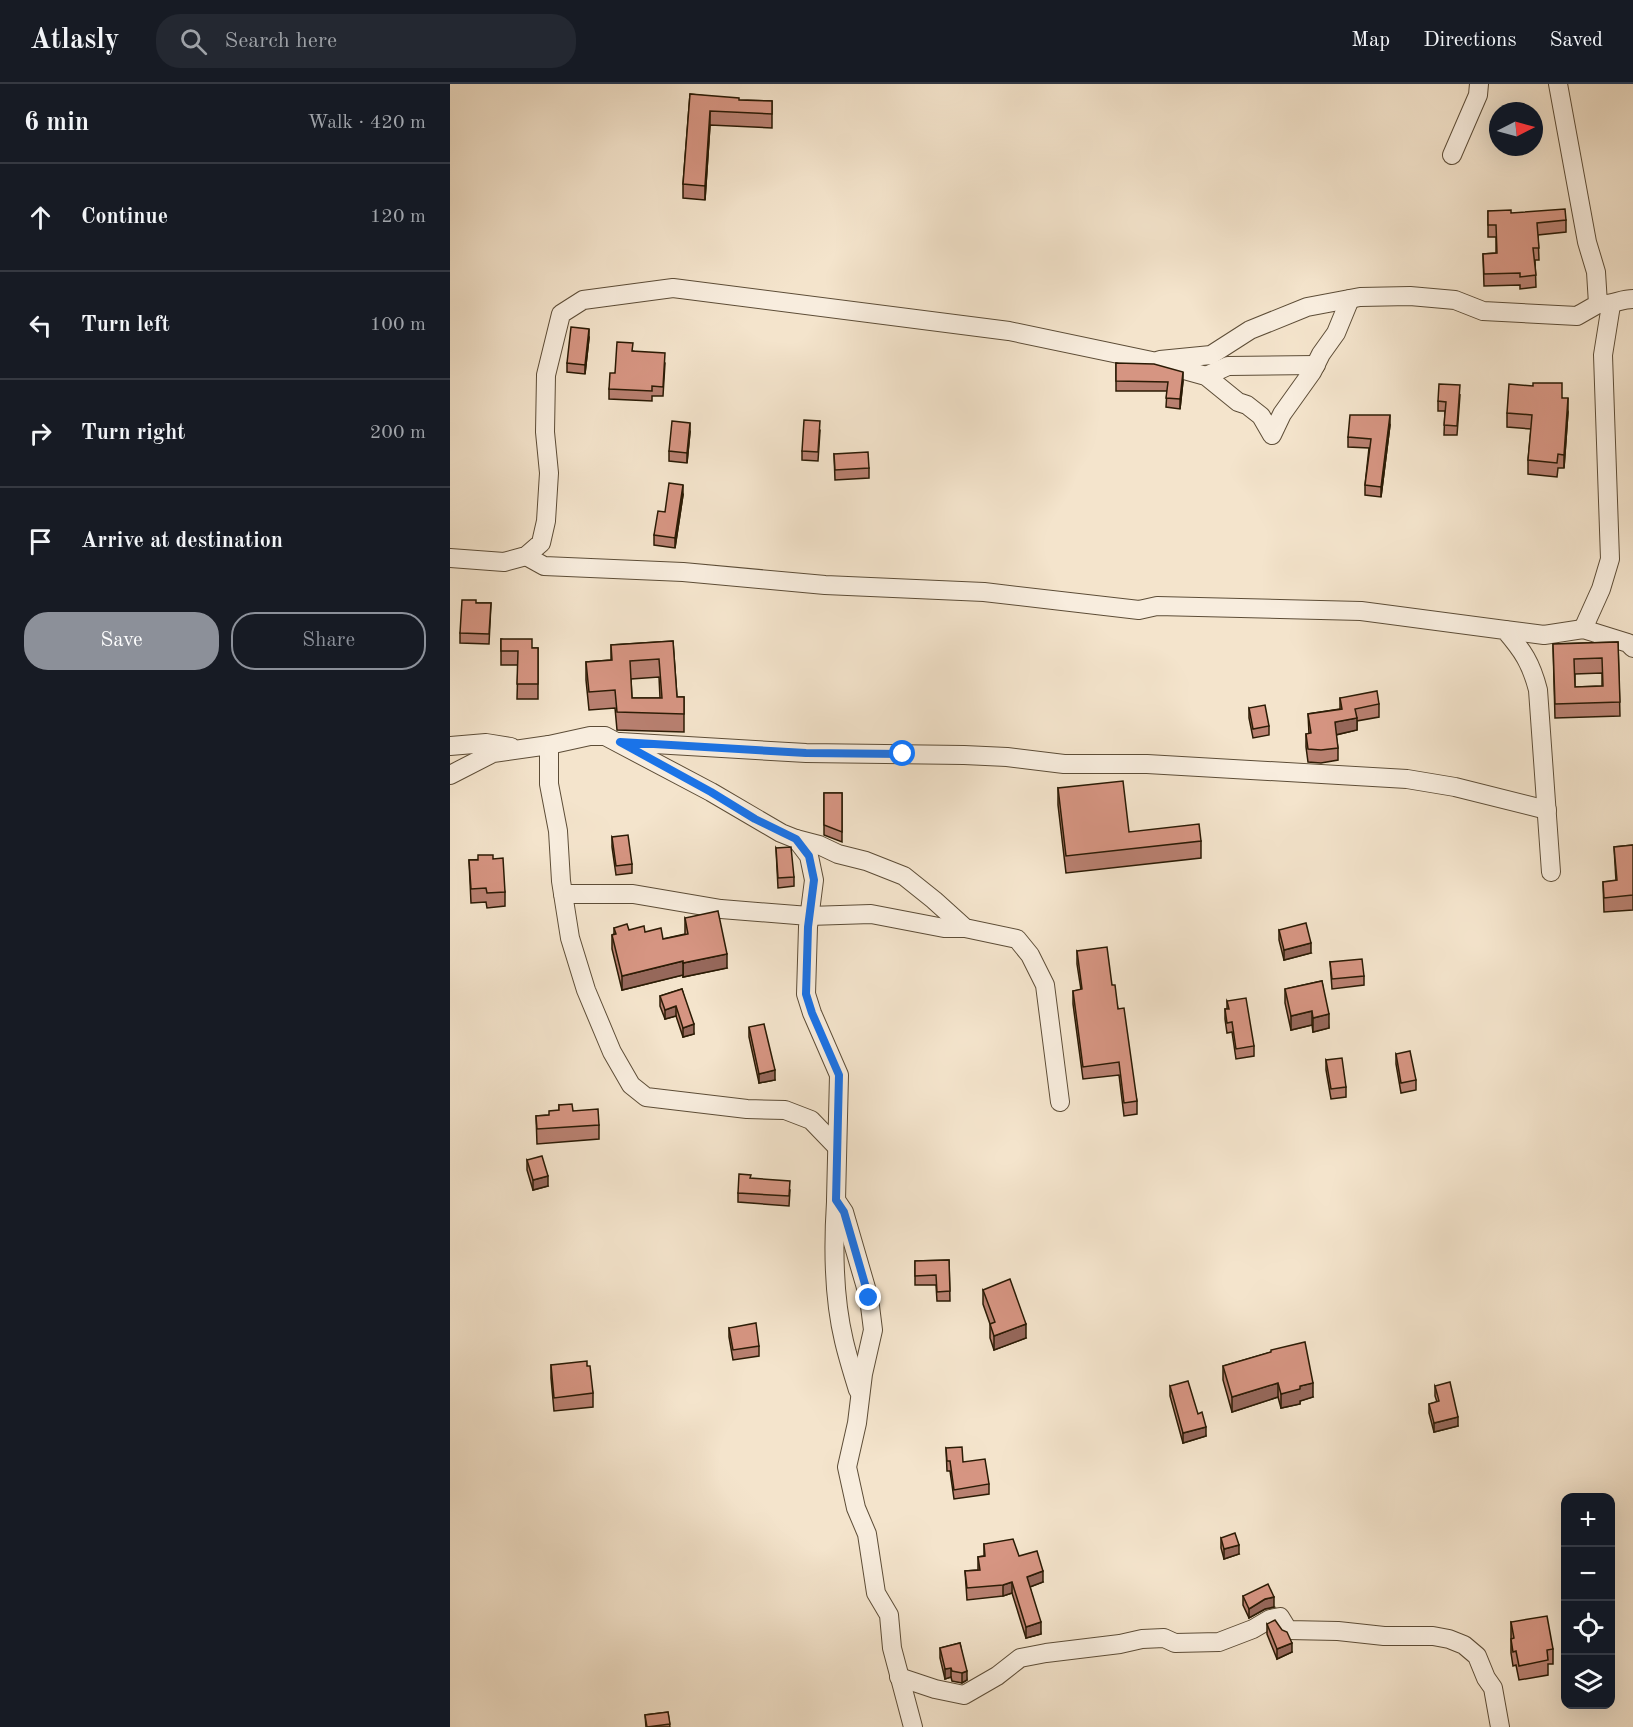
<!DOCTYPE html>
<html lang="en">
<head>
<meta charset="utf-8">
<style>
  :root { --surface:#171b24; --page:#242831; --text:#f1f3f6; --muted:#9ea1a6; --line:#363941; --accent:#8c9099 }
  body { margin:0; font-family:"Old Standard TT",serif; background:var(--page); color:var(--text) }
  .controls { position:absolute; right:18px; bottom:18px; display:grid; overflow:hidden; border-radius:12px; box-shadow:0 6px 24px #0002 }
  .controls button { width:54px; height:54px; display:grid; place-items:center; padding:0; border:0; border-bottom:2px solid var(--line); background:var(--surface); color:var(--text); font:30px sans-serif }
  .compass { position:absolute; left:1039px; top:18px; width:54px; height:54px; border-radius:50%; background:var(--surface); box-shadow:0 6px 24px #0002; rotate:84deg }
  .stop { position:absolute; width:18px; height:18px; margin:-14px; border:4px solid #1a73e8; border-radius:50%; background:#fff }
  .stop.end { background:#1a73e8; border-color:#fff; box-shadow:0 2px 6px #0008 }
  .list { margin:0; padding:0; list-style:none }
  h2 { display:flex; justify-content:space-between; align-items:center; height:78px; margin:0; padding:0 24px; font-size:26px }
  h2 small { font-size:20px; font-weight:400; color:var(--muted) }
  .list li { display:grid; grid-template-columns:39px 1fr auto; gap:18px; align-items:center; box-sizing:border-box; height:108px; padding:0 24px; border-top:2px solid var(--line) }
  .list b { display:block; font-size:22px; white-space:nowrap }
  .list em { font-size:20px; font-style:normal; color:var(--muted) }
  .actions { display:flex; gap:12px; padding:18px 24px }
  .actions a { flex:1; padding:14px 0; border:2px solid var(--accent); border-radius:24px; text-align:center; font-size:21px; color:var(--accent) }
  .actions .main { background:var(--accent); color:#fff }
  .icon { flex:none; width:33px; height:33px; fill:none; stroke:currentColor; stroke-width:2; stroke-linecap:round; stroke-linejoin:round }
  .map { position:relative; flex:none; width:1183px; height:1643px; overflow:hidden }
  header { display:flex; align-items:center; gap:36px; box-sizing:border-box; height:84px; padding:0 30px; background:var(--surface); border-bottom:2px solid var(--line) }
  header strong { font-size:28px }
  nav { display:flex; gap:33px; margin-inline-start:auto; font-size:21px }
  .search { width:420px; height:54px; background:var(--page); display:flex; align-items:center; gap:15px; box-sizing:border-box; padding:0 21px; border-radius:24px; color:var(--muted); font-size:22px }
  main { display:flex }
  aside { flex:1; background:var(--surface) }
  .map>svg:first-child { display:block }
  .lines { fill:none; stroke-linecap:round; stroke-linejoin:round }
  .minor-casing { stroke:#5d4d37; stroke-width:20 }
  .minor { stroke:#f8edde; stroke-width:18 }
  .wall { fill:#b88070; stroke:#2b1b05; stroke-width:1.5; fill-rule:evenodd }
  .shaded-wall { fill:#96685b; stroke:#2b1b05; stroke-width:1.5 }
  .building { fill:#d69582; stroke:#2b1b05; stroke-width:1.5; fill-rule:evenodd }
  .route { stroke:#1a73e8; stroke-width:8 }
</style>
</head>
<body>
<header>
<strong>Atlasly</strong>
<div class="search"><svg class="icon" aria-label="search" viewBox="0 0 24 24"><circle cx="10" cy="10" r="6"/><path d="M15 15l6 6"/></svg>Search here</div>
<nav><a>Map</a><a>Directions</a><a>Saved</a></nav>
</header>
<main>
<aside>
<h2>6 min<small>Walk · 420 m</small></h2>
<ul class="list">
<li><svg class="icon" aria-label="ahead" viewBox="0 0 24 24"><path d="M12 20V5M6 11l6-6 6 6"/></svg><div><b>Continue</b></div><em>120 m</em></li>
<li><svg class="icon" aria-label="left" viewBox="0 0 24 24"><path d="M17 20v-9H6M10 6l-5 5 5 5"/></svg><div><b>Turn left</b></div><em>100 m</em></li>
<li><svg class="icon" aria-label="right" viewBox="0 0 24 24"><path d="M7 20v-9h11M14 6l5 5-5 5"/></svg><div><b>Turn right</b></div><em>200 m</em></li>
<li><svg class="icon" aria-label="arrive" viewBox="0 0 24 24"><path d="M6 21V4h12l-3 4 3 4H6"/></svg><div><b>Arrive at destination</b></div></li>
</ul>
<div class="actions"><a class="main">Save</a><a>Share</a></div>
</aside>
<div class="map">
<svg width="1183" height="1643" viewBox="0 0 1183 1643">
  <rect width="100%" height="100%" fill="#f4e4cc"/>
  <filter id="stains"><feTurbulence type="fractalNoise" baseFrequency=".00333" numOctaves="4"/><feColorMatrix values="0 0 0 0 .2 0 0 0 0 .09 0 0 0 0 .02 0 0 0 .5 -.17"/></filter>
  <radialGradient id="worn" r=".72"><stop offset=".6" stop-color="#630" stop-opacity="0"/><stop offset="1" stop-color="#630" stop-opacity=".3"/></radialGradient>
  <g class="lines">
    <g class="minor-casing">
      <g id="minor">
        <polyline points="1002,71 1028,11 1029,0"/>
        <path d="M1150,220C1162,221 1171,215 1183,215"/>
        <polyline points="710,276 761,271 800,246 857,223 910,213 960,212 1005,216 1033,227 1127,232 1148,220 1146,188 1137,158 1108,0"/>
        <polyline points="756,292 778,282 866,281"/>
        <path d="M76,472L94,482L233,488L375,501L534,508L689,526L707,522L911,527L1055,546C1073,567 1081,579 1088,606L1101,788"/>
        <polyline points="0,474 54,478 76,472 91,459 96,437 99,389 95,348 96,291 111,230 133,216 223,204 559,247 702,277 756,292 788,318 797,321 811,332 822,351 832,330 862,288 871,270 886,249 900,215"/>
        <polyline points="1133,545 1151,505 1160,475 1153,271 1161,221"/>
        <polyline points="1055,546 1094,551 1133,545 1178,559 1183,564"/>
        <polyline points="170,658 356,669 514,671 557,673 614,680 697,680 957,695 1005,703 1097,726"/>
        <polyline points="99,661 99,700 108,747 111,797 120,854 136,906 162,968 181,1001 196,1013 297,1025 335,1026 361,1036 387,1063"/>
        <polyline points="0,662 36,659 61,663"/>
        <polyline points="0,691 43,669 99,661 140,652 155,652 261,708 331,749 346,755 369,761 388,770 416,777 454,792 484,816 515,844 567,855 580,871 595,901 610,1018"/>
        <polyline points="346,755 359,772 364,796 358,843 356,910 362,929 389,991 386,1116 394,1128 412,1190 419,1214 423,1246 413,1290 407,1339 397,1383 406,1424 417,1450 426,1509 439,1531 442,1564 463,1643"/>
        <polyline points="113,810 183,810 271,825 359,832 421,830 494,844 515,844"/>
        <path d="M386,1118C383,1164 383,1211 394,1257C398,1274 403,1290 408,1306"/>
        <polyline points="449,1593 485,1605 514,1611 547,1592 570,1574 596,1569 670,1560 692,1555 714,1554 725,1559 769,1558 803,1545 820,1535 830,1533 838,1546 888,1547 934,1552 983,1552 999,1555 1014,1561 1027,1572 1036,1594 1043,1604 1050,1643"/>
      </g>
    </g>
    <use href="#minor" class="minor"/>
  </g>
  <g class="wall">
    <polygon points="240,10 289,16 322,17 322,44 260,41 255,116 233,114 233,100"/>
    <polygon points="1038,127 1116,136 1116,148 1088,151 1089,176 1085,176 1086,203 1070,205 1070,201 1034,202 1033,170 1046,169 1046,153 1038,153"/>
    <polygon points="139,254 135,290 117,288 117,279"/>
    <polygon points="183,267 215,279 213,312 202,312 202,317 159,315 159,305 165,289"/>
    <polygon points="666,279 733,297 730,325 716,323 717,307 666,307"/>
    <polygon points="1010,311 1007,351 994,351 995,327 988,327 988,317"/>
    <polygon points="1112,314 1118,328 1114,384 1108,384 1107,393 1078,390 1078,376 1081,345 1057,343 1057,329"/>
    <polygon points="940,341 931,413 915,411 915,401 919,364 898,363 898,353"/>
    <polygon points="370,347 368,377 352,376 352,367"/>
    <polygon points="240,348 237,379 219,377 219,367"/>
    <polygon points="384,370 419,384 419,394 385,396"/>
    <polygon points="233,411 225,464 204,461 204,451 215,428"/>
    <polygon points="26,519 41,519 39,560 10,559 10,549"/>
    <polygon points="51,555 82,564 88,564 88,615 67,615 68,581 51,581"/>
    <path d="M223,557L227,613H234V648L167,646L165,624L139,626L136,596V578L161,576V561ZM209,593L210,614H182L181,595Z"/>
    <path d="M1168,558L1170,632L1105,634L1103,560ZM1152,589V602L1125,603V590Z"/>
    <polygon points="890,614 929,620 929,633 907,637 907,646 886,651 888,664 888,676 871,679 858,678 856,663 856,650 859,650 858,630 890,625"/>
    <polygon points="799,624 819,642 819,651 803,654 799,634"/>
    <polygon points="608,704 679,748 751,757 751,774 616,789 608,721"/>
    <polygon points="374,709 392,709 392,758 374,751"/>
    <polygon points="162,753 182,780 182,789 166,791 162,763"/>
    <polygon points="1183,761 1183,826 1154,828 1153,798 1166,797 1164,763"/>
    <polygon points="326,764 344,793 344,802 328,804"/>
    <polygon points="43,775 55,808 55,822 37,824 36,818 21,819 19,776"/>
    <polygon points="235,834 277,884 233,893 233,891 172,906 162,865 162,851 164,850 164,844 195,848 213,855 235,850"/>
    <polygon points="829,846 861,869 834,876 829,856"/>
    <polygon points="627,867 662,901 668,925 687,1017 687,1030 674,1032 669,991 633,995 623,920 623,907 631,906 627,880"/>
    <polygon points="880,878 914,892 914,901 882,905"/>
    <polygon points="872,897 879,944 863,948 862,941 841,946 835,919 835,905"/>
    <polygon points="232,905 244,950 233,953 226,932 215,935 210,922 210,912"/>
    <polygon points="777,917 804,962 804,972 786,975 782,948 777,949 775,935 775,925 777,925"/>
    <polygon points="299,943 325,996 309,999 299,953"/>
    <polygon points="946,970 966,996 966,1006 951,1009 946,980"/>
    <polygon points="876,976 896,1003 896,1013 881,1015 876,986"/>
    <polygon points="109,1021 123,1027 149,1041 149,1055 87,1060 86,1032 99,1031 109,1026"/>
    <polygon points="77,1076 98,1102 83,1106 77,1086"/>
    <polygon points="340,1106 339,1122 288,1118 288,1109"/>
    <polygon points="499,1176 500,1217 487,1217 486,1201 465,1201 465,1177"/>
    <polygon points="533,1206 576,1254 544,1266 540,1254 540,1240 533,1220"/>
    <polygon points="279,1244 309,1262 309,1272 283,1276 279,1253"/>
    <polygon points="821,1268 863,1313 850,1317 850,1320 831,1324 828,1313 782,1328 773,1296 773,1282"/>
    <polygon points="101,1281 137,1282 143,1309 143,1323 104,1327 101,1294"/>
    <polygon points="720,1302 748,1330 756,1352 733,1359 720,1312"/>
    <polygon points="985,1302 1008,1342 984,1348 979,1329 979,1320 987,1318 985,1312"/>
    <polygon points="496,1364 539,1400 539,1410 504,1415 500,1387 497,1387"/>
    <polygon points="771,1454 789,1470 774,1475 771,1464"/>
    <polygon points="534,1460 569,1472 593,1498 580,1503 591,1550 576,1554 562,1509 553,1512 517,1516 515,1487 528,1486 528,1473 534,1472"/>
    <polygon points="793,1512 824,1523 815,1525 799,1534 793,1521"/>
    <polygon points="1061,1538 1103,1565 1103,1580 1098,1580 1098,1591 1069,1596 1066,1581 1063,1582 1061,1569"/>
    <polygon points="817,1540 842,1568 827,1575 817,1550"/>
    <polygon points="510,1559 517,1596 512,1599 502,1597 501,1593 495,1595 490,1574 490,1564"/>
    <polygon points="218,1628 220,1643 196,1643 195,1631"/>
  </g>
  <g class="shaded-wall">
    <polygon points="260,27 260,41 255,116 255,102"/>
    <polygon points="139,245 139,254 135,290 135,281"/>
    <polygon points="733,288 733,297 730,325 730,315"/>
    <polygon points="1118,314 1118,328 1114,384 1114,371"/>
    <polygon points="940,331 940,341 931,413 931,403"/>
    <polygon points="240,339 240,348 237,379 237,369"/>
    <polygon points="233,401 233,411 225,464 225,454"/>
    <polygon points="907,634 907,646 885,651 885,638"/>
    <polygon points="861,859 861,869 834,876 834,866"/>
    <polygon points="277,870 277,884 233,893 233,879"/>
    <polygon points="233,877 233,891 172,906 172,892"/>
    <polygon points="226,922 226,932 215,935 215,926"/>
    <polygon points="862,927 862,941 841,946 841,932"/>
    <polygon points="879,930 879,944 863,948 863,934"/>
    <polygon points="244,940 244,950 233,953 233,944"/>
    <polygon points="325,986 325,996 309,999 309,990"/>
    <polygon points="98,1092 98,1102 83,1106 83,1096"/>
    <polygon points="576,1240 576,1254 544,1266 544,1252"/>
    <polygon points="828,1299 828,1313 782,1328 782,1313"/>
    <polygon points="863,1299 863,1313 850,1317 850,1320 831,1324 831,1310 850,1302"/>
    <polygon points="1008,1333 1008,1342 984,1348 984,1339"/>
    <polygon points="756,1343 756,1352 733,1359 733,1349"/>
    <polygon points="789,1461 789,1470 774,1475 774,1465"/>
    <polygon points="593,1487 593,1498 577,1504 577,1493"/>
    <polygon points="562,1498 562,1509 553,1512 553,1501"/>
    <polygon points="824,1513 824,1523 815,1525 799,1534 799,1525 815,1515"/>
    <polygon points="591,1538 591,1550 576,1554 576,1543"/>
    <polygon points="842,1559 842,1568 827,1575 827,1565"/>
    <polygon points="501,1584 501,1593 495,1595 495,1585"/>
    <polygon points="517,1587 517,1596 512,1599 512,1589"/>
  </g>
  <g class="building">
    <polygon points="240,10 289,14 289,16 322,17 322,30 260,27 255,102 233,100"/>
    <polygon points="1115,125 1116,136 1087,139 1089,164 1083,164 1086,191 1070,193 1070,189 1034,190 1033,170 1047,169 1046,141 1038,141 1038,127 1061,126 1061,129"/>
    <polygon points="121,243 139,245 135,281 117,279"/>
    <polygon points="167,258 183,259 182,267 215,269 213,303 202,302 202,307 159,305 160,289 165,289"/>
    <polygon points="666,279 704,280 733,288 730,315 716,314 718,298 666,297"/>
    <polygon points="1083,299 1112,299 1112,314 1118,314 1114,371 1108,370 1107,379 1078,376 1082,331 1057,329 1059,300 1083,302"/>
    <polygon points="989,300 1010,301 1007,342 994,341 996,318 988,317"/>
    <polygon points="900,331 940,331 931,403 915,401 921,355 898,353"/>
    <polygon points="354,336 370,337 368,368 352,367"/>
    <polygon points="222,337 240,339 237,369 219,367"/>
    <polygon points="418,368 419,384 385,386 384,370"/>
    <polygon points="219,399 233,401 225,454 204,451 208,427 215,428"/>
    <polygon points="12,516 26,516 26,519 41,519 39,550 10,549"/>
    <polygon points="51,555 82,555 82,564 88,564 88,600 67,600 68,567 51,567"/>
    <path d="M223,557L227,613H234V630L167,628L165,606L139,608L136,578L162,576L161,561ZM209,575L212,614H182L180,577Z"/>
    <path d="M1168,558L1170,618L1105,620L1103,560ZM1152,574L1153,602L1125,603L1124,575Z"/>
    <polygon points="927,607 929,620 905,625 907,634 885,638 888,664 871,666 858,665 856,650 861,649 858,630 892,625 890,614"/>
    <polygon points="815,621 819,642 803,645 799,624"/>
    <polygon points="673,697 679,748 749,740 751,757 616,772 608,704"/>
    <polygon points="374,709 392,709 392,748 374,741"/>
    <polygon points="178,751 182,780 166,782 162,753"/>
    <polygon points="1183,761 1183,811 1154,814 1153,798 1167,796 1164,763"/>
    <polygon points="341,763 344,793 328,794 326,764"/>
    <polygon points="28,771 43,771 43,775 53,774 55,808 37,809 36,804 21,805 19,776 28,776"/>
    <polygon points="268,827 277,870 233,879 233,877 172,892 162,851 166,850 164,844 177,840 179,846 194,842 195,848 211,844 213,855 238,850 235,834"/>
    <polygon points="856,839 861,859 834,866 829,846"/>
    <polygon points="657,863 662,901 665,901 668,925 674,924 687,1017 674,1019 669,978 633,983 623,907 632,905 627,867"/>
    <polygon points="912,875 914,892 882,895 880,878"/>
    <polygon points="872,897 879,930 863,934 862,927 841,932 835,905"/>
    <polygon points="232,905 244,940 233,944 226,922 215,926 210,912"/>
    <polygon points="796,914 804,962 786,965 782,938 777,939 775,925 779,925 777,917"/>
    <polygon points="314,940 325,986 309,990 299,943"/>
    <polygon points="960,967 966,996 951,999 946,970"/>
    <polygon points="892,974 896,1003 881,1005 876,976"/>
    <polygon points="122,1020 123,1027 148,1025 149,1041 87,1045 86,1032 99,1031 99,1027 109,1026 109,1021"/>
    <polygon points="92,1072 98,1092 83,1096 77,1076"/>
    <polygon points="289,1090 301,1091 300,1094 340,1097 339,1112 288,1109"/>
    <polygon points="499,1176 500,1207 487,1208 486,1191 465,1192 465,1177"/>
    <polygon points="560,1195 576,1240 544,1252 540,1240 545,1238 533,1206"/>
    <polygon points="306,1239 309,1262 283,1266 279,1244"/>
    <polygon points="855,1258 863,1299 850,1302 850,1305 831,1310 828,1299 782,1313 773,1282 821,1268 821,1266"/>
    <polygon points="137,1277 137,1282 140,1282 143,1309 104,1314 101,1281"/>
    <polygon points="738,1297 748,1330 752,1328 756,1343 733,1349 720,1302"/>
    <polygon points="1000,1298 1008,1333 984,1339 979,1320 989,1317 985,1302"/>
    <polygon points="512,1363 513,1378 535,1375 539,1400 504,1406 500,1377 497,1377 496,1364"/>
    <polygon points="785,1449 789,1461 774,1465 771,1454"/>
    <polygon points="563,1455 569,1472 587,1467 593,1487 577,1493 591,1538 576,1543 562,1498 553,1501 517,1504 515,1487 530,1486 528,1473 535,1472 534,1460"/>
    <polygon points="818,1500 824,1513 815,1515 799,1525 793,1512"/>
    <polygon points="1097,1532 1103,1565 1097,1566 1098,1576 1069,1582 1066,1567 1063,1568 1061,1555 1064,1554 1061,1538"/>
    <polygon points="825,1536 832,1546 837,1548 842,1559 827,1565 817,1540"/>
    <polygon points="510,1559 517,1587 512,1589 502,1587 501,1584 495,1585 490,1564"/>
    <polygon points="218,1628 220,1640 197,1643 195,1631"/>
  </g>
  <g class="lines">
    <polyline class="route" points="419,1214 394,1128 386,1116 389,991 362,929 356,910 358,843 364,796 359,772 346,755 305,735 261,708 170,658 356,669 453,670"/>
  </g>
  <rect width="100%" height="100%" filter="url(#stains)"/>
  <rect width="100%" height="100%" fill="url(#worn)"/>
</svg>
<div class="controls">
<button>+</button>
<button>−</button>
<button><svg class="icon" aria-label="locate" viewBox="0 0 24 24"><circle cx="12" cy="12" r="6"/><path d="M12 2v4M12 18v4M2 12h4M18 12h4"/></svg></button>
<button><svg class="icon" aria-label="layers" viewBox="0 0 24 24"><path d="M12 4l9 5-9 5-9-5zM3 14l9 5 9-5"/></svg></button>
</div>
<svg class="compass" viewBox="-18 -18 36 36"><path d="M0-13l5 13h-10z" fill="#e53935"/><path d="M0 13l5-13h-10z" fill="#9ea1a6"/></svg>
<div class="stop" style="left:453px;top:670px"></div>
<div class="stop end" style="left:419px;top:1214px"></div>
</div>
</main>
</body>
</html>
